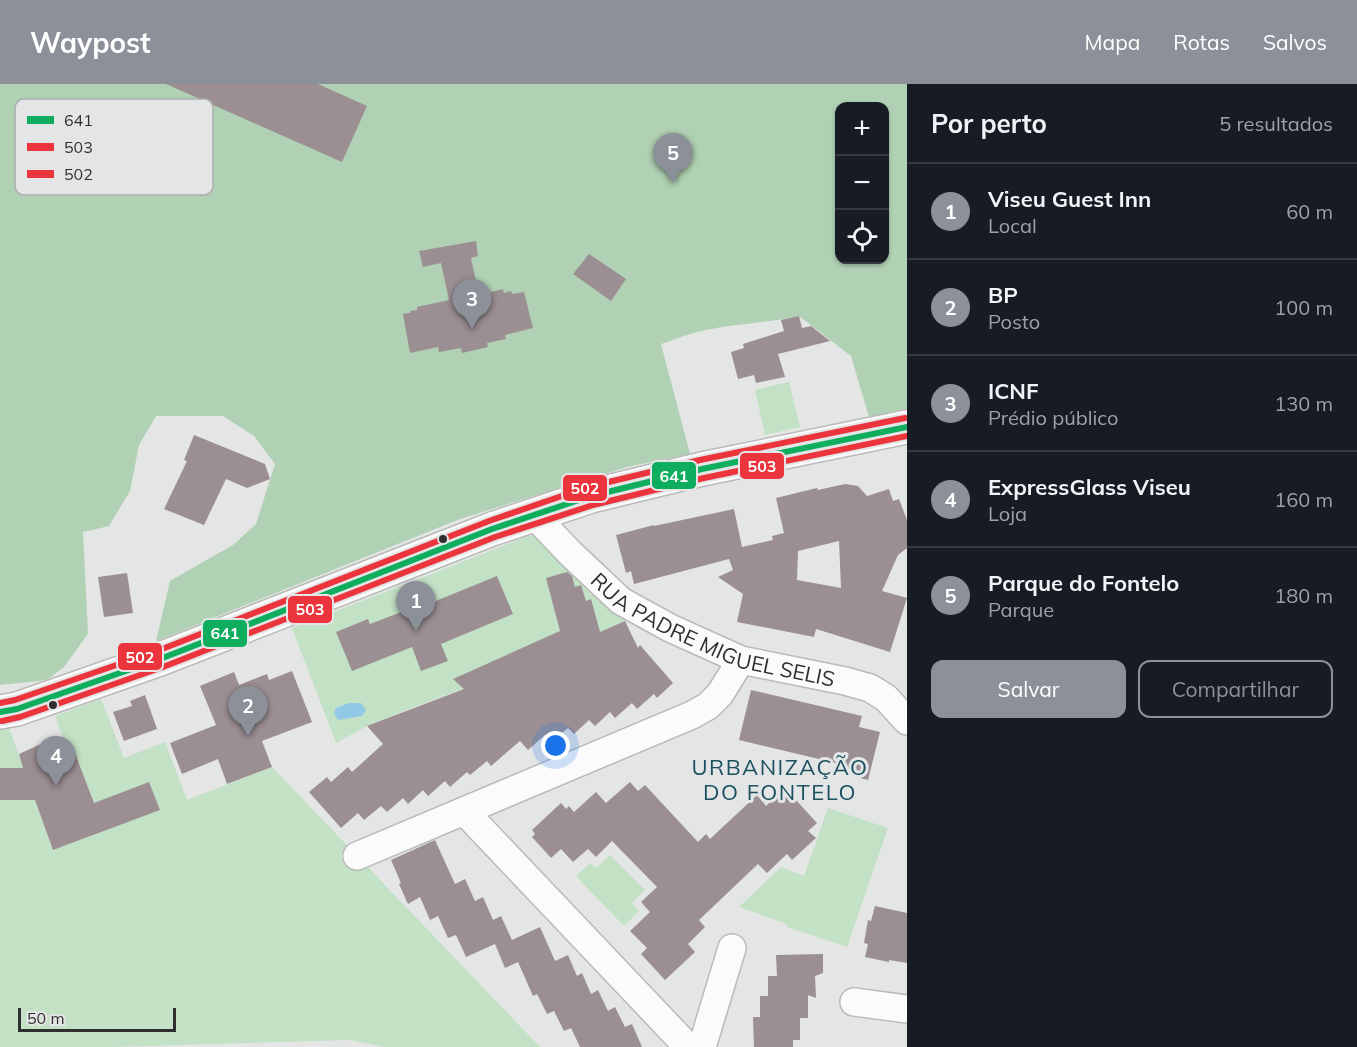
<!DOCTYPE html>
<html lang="pt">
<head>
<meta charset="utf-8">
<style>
  :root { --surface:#171b24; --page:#242831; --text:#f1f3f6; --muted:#9ea1a6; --line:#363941; --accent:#8c9099 }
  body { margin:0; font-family:Mulish,sans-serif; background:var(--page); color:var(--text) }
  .controls { position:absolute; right:18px; top:18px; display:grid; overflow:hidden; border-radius:12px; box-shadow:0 2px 4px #0004 }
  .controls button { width:54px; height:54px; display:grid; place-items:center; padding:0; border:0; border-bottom:2px solid var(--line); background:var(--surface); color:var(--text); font:30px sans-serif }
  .scale { position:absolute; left:18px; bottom:15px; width:158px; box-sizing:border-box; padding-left:6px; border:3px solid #2f2f2f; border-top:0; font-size:16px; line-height:21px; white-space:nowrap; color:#2f2f2f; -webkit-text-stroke:4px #e3e5e6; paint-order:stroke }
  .you { position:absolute; left:556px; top:662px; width:21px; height:21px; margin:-15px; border:4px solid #fff; border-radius:50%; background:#1a73e8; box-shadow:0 0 0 9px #1a73e833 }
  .badge { display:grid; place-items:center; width:39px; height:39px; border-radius:50%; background:var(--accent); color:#fff; font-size:20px; font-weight:700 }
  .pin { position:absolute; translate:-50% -50px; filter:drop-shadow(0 2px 3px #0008) }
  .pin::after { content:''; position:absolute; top:32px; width:21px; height:18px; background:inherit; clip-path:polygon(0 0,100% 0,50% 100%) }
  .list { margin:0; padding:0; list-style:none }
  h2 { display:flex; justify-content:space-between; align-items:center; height:78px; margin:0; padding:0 24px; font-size:26px }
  h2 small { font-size:20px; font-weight:400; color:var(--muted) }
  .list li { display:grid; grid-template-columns:39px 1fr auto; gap:18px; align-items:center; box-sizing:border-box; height:96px; padding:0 24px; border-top:2px solid var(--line) }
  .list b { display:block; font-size:22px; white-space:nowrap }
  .list p { margin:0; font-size:20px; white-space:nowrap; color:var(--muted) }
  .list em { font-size:20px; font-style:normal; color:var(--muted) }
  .actions { display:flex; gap:12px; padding:18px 24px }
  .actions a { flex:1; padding:14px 0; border:2px solid var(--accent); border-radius:12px; text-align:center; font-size:21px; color:var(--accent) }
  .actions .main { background:var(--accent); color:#fff }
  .icon { flex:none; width:33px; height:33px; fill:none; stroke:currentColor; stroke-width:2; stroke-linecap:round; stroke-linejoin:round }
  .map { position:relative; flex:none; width:907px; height:963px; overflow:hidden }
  header { display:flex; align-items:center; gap:36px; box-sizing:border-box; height:84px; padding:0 30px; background:var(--accent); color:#fff }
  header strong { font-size:28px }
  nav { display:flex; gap:33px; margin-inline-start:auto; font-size:21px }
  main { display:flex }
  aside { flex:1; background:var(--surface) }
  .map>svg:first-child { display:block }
  .green { fill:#c3e1c5 }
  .forest { fill:#b0d1b3; fill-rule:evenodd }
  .water { fill:#91c9e7 }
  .building { fill:#9c8f94; fill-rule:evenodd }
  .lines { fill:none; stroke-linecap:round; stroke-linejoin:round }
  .minor-casing { stroke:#b9baba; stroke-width:30 }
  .major-casing { stroke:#b9baba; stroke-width:36 }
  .minor { stroke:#fbfbfb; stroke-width:27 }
  .major { stroke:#fbfbfb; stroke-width:33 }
  .bus-1-casing { stroke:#e3e5e6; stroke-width:10 }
  .bus-2-casing { stroke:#e3e5e6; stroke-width:10 }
  .bus-3-casing { stroke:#e3e5e6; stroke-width:10 }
  .bus-1 { stroke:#0fad5e; stroke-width:6 }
  .bus-2 { stroke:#ec343c; stroke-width:6 }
  .bus-3 { stroke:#ec343c; stroke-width:6 }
  .bus-dot { fill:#2f2f2f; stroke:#e3e5e6; stroke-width:2 }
  .labels { text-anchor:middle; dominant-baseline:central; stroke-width:6; stroke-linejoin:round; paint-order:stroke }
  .street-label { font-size:21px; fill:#2f2f2f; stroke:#e3e5e6 }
  .neighbourhood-label { font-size:22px; letter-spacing:1.5px; fill:#1b505e; stroke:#e3e5e6 }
  .key { fill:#e3e5e6; stroke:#adaeaf; stroke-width:1.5 }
  .key-label { font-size:16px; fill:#2f2f2f }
  .line-badge { stroke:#e3e5e6; stroke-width:2 }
  .badge-label { font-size:16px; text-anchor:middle; font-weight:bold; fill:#fff }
</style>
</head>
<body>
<header>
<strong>Waypost</strong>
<nav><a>Mapa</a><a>Rotas</a><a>Salvos</a></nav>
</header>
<main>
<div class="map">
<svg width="907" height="963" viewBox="0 0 907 963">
  <rect width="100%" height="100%" fill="#e4e5e5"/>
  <g class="green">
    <polygon points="789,298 800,343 765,351 755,306"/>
    <polygon points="535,451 628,535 591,553 495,593 422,620 367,642 336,659 292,544 424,493 528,452"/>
    <polygon points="101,615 124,674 165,658 187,716 272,683 540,963 385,963 350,956 112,963 0,963 0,641 8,641 53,766 104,747 73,664 67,666 55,632"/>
    <polygon points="828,724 888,744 847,863 787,843 787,840 739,823 781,783 804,792"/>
    <polygon points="610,771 645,806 632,819 639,827 624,842 576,792 590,779 596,784"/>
  </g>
  <path class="forest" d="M0,0H907V325L869,333L851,272L799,232C768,239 737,239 706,246C691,249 676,255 661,260L690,370L627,383L460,435L156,557L170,497L233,461L256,440L275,380L254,352L223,332H156L139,361L130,407L109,442L83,448L88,550L64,583L47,596L0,601ZM840,22H884V176H840Z"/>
  <polygon class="water" points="349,619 361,619 366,626 362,632 338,636 334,629 336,624"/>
  <g class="building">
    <polygon points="166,0 318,0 367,22 342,78"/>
    <polygon points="476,157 478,172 471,174 479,211 503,205 504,209 511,207 512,210 524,208 533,244 505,251 506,255 487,259 488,263 462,269 461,264 439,268 438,263 410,269 403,230 410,229 410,227 417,226 417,223 449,216 441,179 423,183 419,167"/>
    <polygon points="589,170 626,195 611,217 573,190"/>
    <polygon points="799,232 802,244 811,242 830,257 778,270 785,293 756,299 754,291 738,295 731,268 744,264 743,260 784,247 781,236"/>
    <polygon points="194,351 265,380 270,395 247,404 226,395 204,441 164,425 187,377 184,376"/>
    <path d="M845,400L858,402L867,412L889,405L893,417L899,415L907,436V464L898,471L882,507L907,514L890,568L816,545L814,553L737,538L743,510L718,493L733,486L729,475L634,500L631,487L626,489L616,451L654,441V442L734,425L742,463L773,456L772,452L784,449L776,414L817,404L818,406ZM839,457L841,504L797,496L798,467Z"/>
    <polygon points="567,488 572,492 575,503 581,501 586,517 591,515 600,548 625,537 638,564 640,561 673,599 657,614 654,610 637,625 632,619 615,634 610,628 595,642 589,636 574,650 568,644 551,658 545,651 528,666 520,657 491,682 487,677 470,691 467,688 450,703 445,697 428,712 423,706 408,720 403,714 387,728 381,722 364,736 358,729 341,744 309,708 327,693 331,698 348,683 352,688 383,660 367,642 464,605 453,595 560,547 546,494"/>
    <polygon points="127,489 133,529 104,533 98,493"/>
    <polygon points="497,492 513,530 441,560 448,577 421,587 412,563 352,587 336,548 368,535 370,540 425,519 426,521"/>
    <polygon points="292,587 312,638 262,657 272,683 227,700 218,675 182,690 170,659 216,641 200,602 234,588 239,601 267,590 269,596"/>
    <polygon points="751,606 862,632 859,643 880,648 868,696 841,689 840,680 739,656"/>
    <polygon points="145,611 157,645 124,657 113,628 132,622 130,617"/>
    <polygon points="43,659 62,669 73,664 94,719 149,698 160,726 53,766 35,716 0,716 0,684 23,684 19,670"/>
    <polygon points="630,698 638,707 645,701 698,758 706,750 710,755 757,711 766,722 785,704 817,739 808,747 816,754 792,776 787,770 767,789 758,780 699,836 705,843 688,860 695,868 665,896 641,870 647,864 630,847 650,828 641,818 657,803 612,757 596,773 588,765 573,778 561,765 551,774 532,753 535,750 532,746 561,719 566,725 569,722 574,728 596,708 606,719"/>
    <polygon points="435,756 455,800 465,795 475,817 483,813 493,836 501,832 512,856 540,843 555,877 568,871 577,892 582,889 591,910 598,906 608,927 615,923 625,943 632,940 642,963 580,963 571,944 564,947 554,927 547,930 537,910 533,912 518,878 505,884 495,860 466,873 456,851 448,854 438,832 430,836 420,813 408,820 399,800 401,799 391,776"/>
    <polygon points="875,822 907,829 907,879 889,876 889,878 865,873 868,860 864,859 868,836 871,837"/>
    <polygon points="823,870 823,889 815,892 816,914 808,911 808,934 800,934 800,956 793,956 793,963 754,963 753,933 760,933 760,912 768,912 768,892 777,892 776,871"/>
  </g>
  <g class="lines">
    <g class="minor-casing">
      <g id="minor">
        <path id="s1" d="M534,431L570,469L621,517L670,544L741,576L845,597L870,604L886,614L907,637"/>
        <polyline points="464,727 688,963"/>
        <polyline points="357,772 692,631 708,622 720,610 741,576"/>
        <polyline points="854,918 907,925"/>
        <polyline points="702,963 732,864"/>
      </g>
    </g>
    <g class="major-casing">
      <polyline id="major" points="0,628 17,625 160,575 492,445 591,412 702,385 907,343"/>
    </g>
    <use href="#minor" class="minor"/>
    <use href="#major" class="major"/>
    <g class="bus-1-casing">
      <polyline id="bus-1" points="0,628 17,625 160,575 492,445 591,412 702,385 907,343"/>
    </g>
    <g class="bus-2-casing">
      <polyline id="bus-2" points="2,637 20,633 163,583 495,453 593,421 704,394 907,352"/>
    </g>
    <g class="bus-3-casing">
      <polyline id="bus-3" points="0,619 15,616 157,567 489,437 588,403 700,376 905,334"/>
    </g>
    <use href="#bus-1" class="bus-1"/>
    <use href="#bus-2" class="bus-2"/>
    <use href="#bus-3" class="bus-3"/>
  </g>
  <g class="bus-dot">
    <circle cx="443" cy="455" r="5"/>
    <circle cx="53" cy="621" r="5"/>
  </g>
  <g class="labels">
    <g class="street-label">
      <text stroke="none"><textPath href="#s1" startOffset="219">RUA PADRE MIGUEL SELIS</textPath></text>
    </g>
    <g class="neighbourhood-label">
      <text x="780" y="683">URBANIZAÇÃO<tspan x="780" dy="25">DO FONTELO</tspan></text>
    </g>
  </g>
  <rect x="15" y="15" width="198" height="96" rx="9" class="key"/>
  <rect x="27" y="32" width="27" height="8" fill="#0fad5e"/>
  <rect x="27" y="59" width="27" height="8" fill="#ec343c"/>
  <rect x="27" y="86" width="27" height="8" fill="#ec343c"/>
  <g class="key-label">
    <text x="64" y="42">641</text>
    <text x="64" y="69">503</text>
    <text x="64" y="96">502</text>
  </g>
  <g class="line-badge">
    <rect x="739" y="368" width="46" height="28" rx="6" fill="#ec343c"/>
    <rect x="651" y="377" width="46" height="29" rx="6" fill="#0fad5e"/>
    <rect x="562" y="390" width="46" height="28" rx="6" fill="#ec343c"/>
    <rect x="287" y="511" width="46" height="29" rx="6" fill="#ec343c"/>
    <rect x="202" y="535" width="46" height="29" rx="6" fill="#0fad5e"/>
    <rect x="117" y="558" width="46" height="29" rx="6" fill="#ec343c"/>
  </g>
  <g class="badge-label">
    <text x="762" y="388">503</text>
    <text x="674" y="398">641</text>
    <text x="585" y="410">502</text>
    <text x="310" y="531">503</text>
    <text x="225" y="555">641</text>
    <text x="140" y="579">502</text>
  </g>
</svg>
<div class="controls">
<button>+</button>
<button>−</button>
<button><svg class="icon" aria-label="locate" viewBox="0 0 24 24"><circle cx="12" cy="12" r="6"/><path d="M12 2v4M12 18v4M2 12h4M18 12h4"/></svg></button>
</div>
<div class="scale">50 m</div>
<div class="you"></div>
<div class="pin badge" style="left:416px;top:547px">1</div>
<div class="pin badge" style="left:248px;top:652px">2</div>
<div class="pin badge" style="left:472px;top:245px">3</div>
<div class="pin badge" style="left:56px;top:702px">4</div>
<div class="pin badge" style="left:673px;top:99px">5</div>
</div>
<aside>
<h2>Por perto<small>5 resultados</small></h2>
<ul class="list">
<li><span class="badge">1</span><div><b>Viseu Guest Inn</b><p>Local</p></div><em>60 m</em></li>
<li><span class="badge">2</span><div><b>BP</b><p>Posto</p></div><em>100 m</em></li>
<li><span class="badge">3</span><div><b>ICNF</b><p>Prédio público</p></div><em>130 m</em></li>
<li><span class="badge">4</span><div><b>ExpressGlass Viseu</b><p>Loja</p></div><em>160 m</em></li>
<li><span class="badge">5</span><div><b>Parque do Fontelo</b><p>Parque</p></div><em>180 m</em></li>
</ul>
<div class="actions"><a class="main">Salvar</a><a>Compartilhar</a></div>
</aside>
</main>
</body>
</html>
